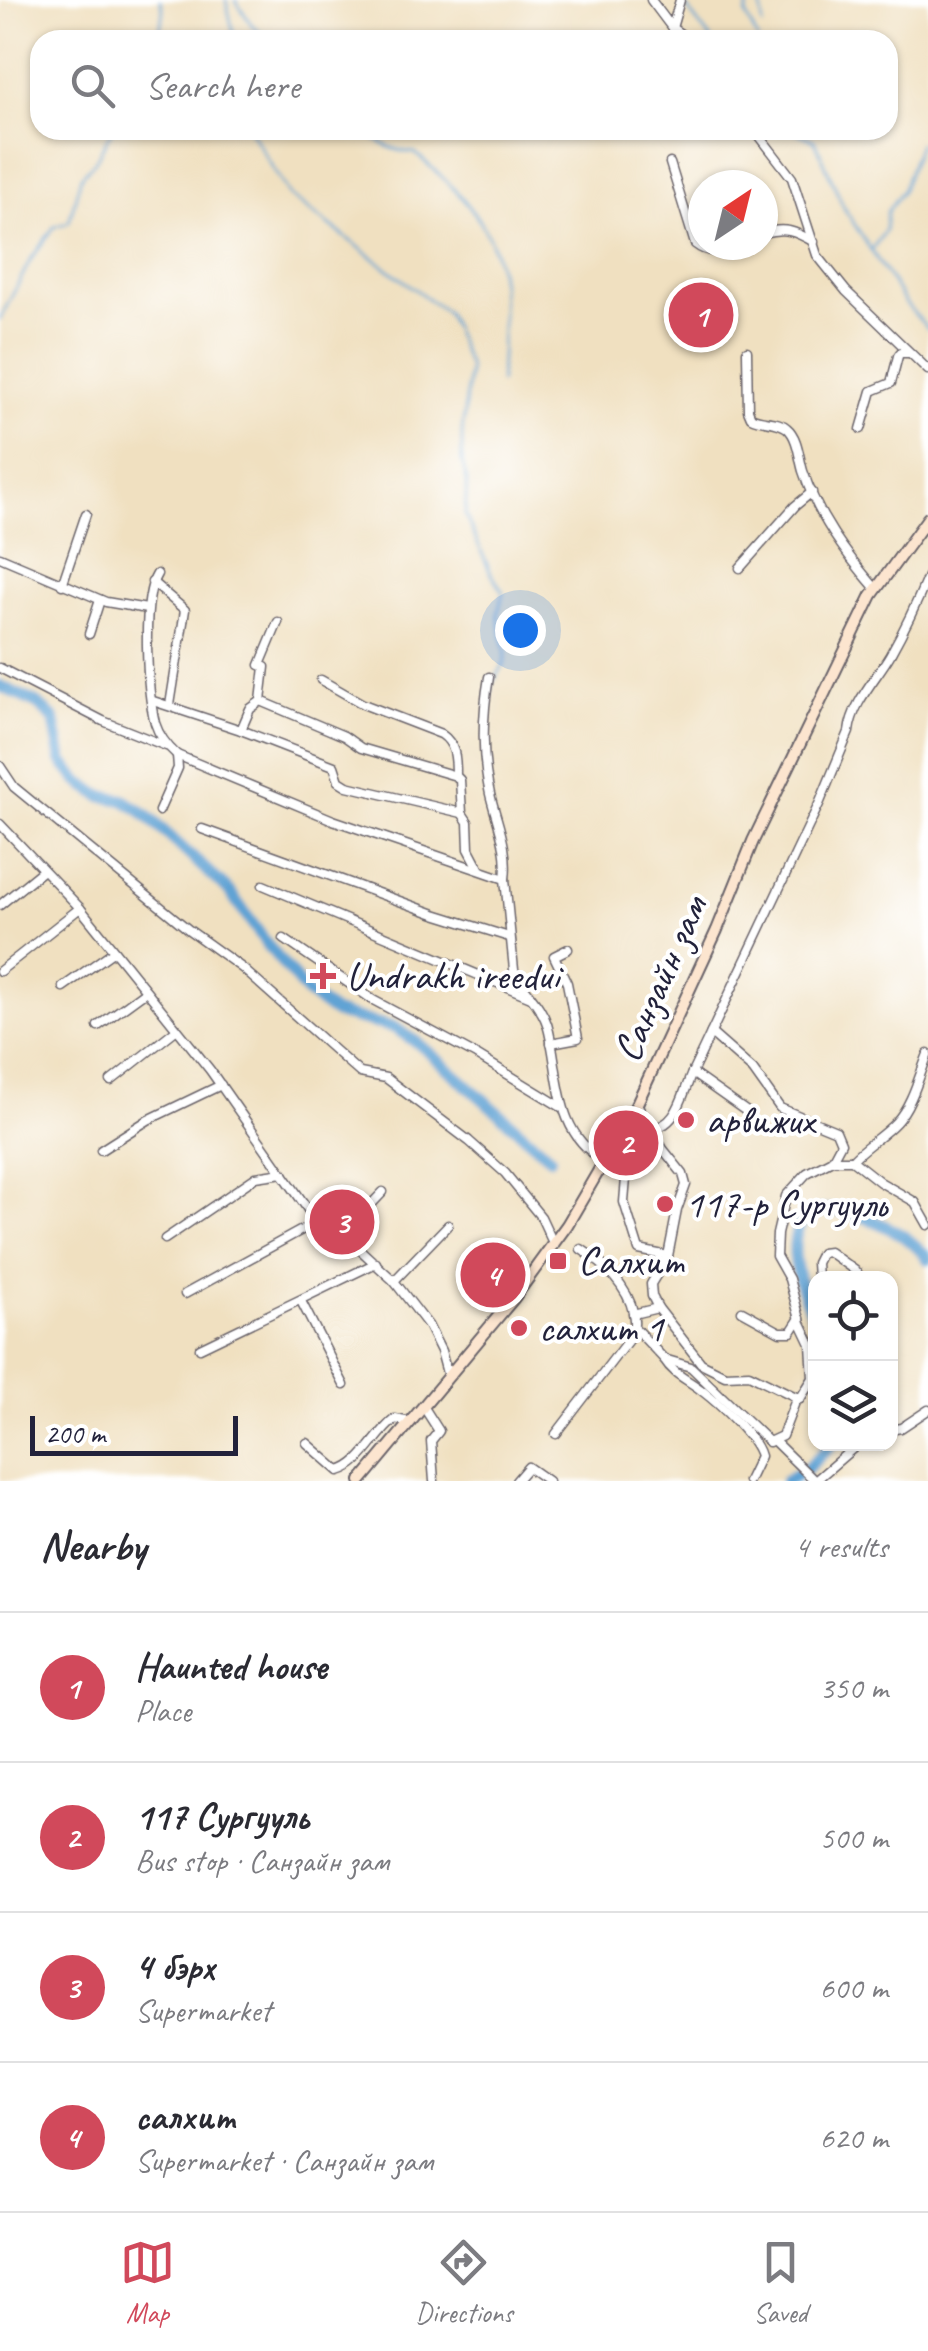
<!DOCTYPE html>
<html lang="en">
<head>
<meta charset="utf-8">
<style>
  :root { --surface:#fff; --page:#f7f7f7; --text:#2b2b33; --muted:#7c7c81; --line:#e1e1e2; --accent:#d1495b }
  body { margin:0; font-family:Caveat,sans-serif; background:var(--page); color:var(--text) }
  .controls { position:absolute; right:30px; bottom:30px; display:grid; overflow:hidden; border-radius:20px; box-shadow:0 2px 8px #0004 }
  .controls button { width:90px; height:90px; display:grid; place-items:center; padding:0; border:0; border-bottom:2px solid var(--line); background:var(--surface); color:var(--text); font:50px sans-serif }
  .compass { position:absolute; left:688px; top:170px; width:90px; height:90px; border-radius:50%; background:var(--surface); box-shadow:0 2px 8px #0004; rotate:35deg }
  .scale { position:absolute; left:30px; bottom:25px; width:208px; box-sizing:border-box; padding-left:10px; border:5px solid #22223b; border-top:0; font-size:28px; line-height:35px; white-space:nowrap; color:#22223b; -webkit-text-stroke:8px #fff; paint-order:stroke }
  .you { position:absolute; left:520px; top:630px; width:35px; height:35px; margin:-25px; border:8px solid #fff; border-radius:50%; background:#1a73e8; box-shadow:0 0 0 15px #1a73e833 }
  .badge { display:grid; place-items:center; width:65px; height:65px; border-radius:50%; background:var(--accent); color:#fff; font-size:32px; font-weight:700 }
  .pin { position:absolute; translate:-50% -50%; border:5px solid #fff; box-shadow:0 2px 10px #0006 }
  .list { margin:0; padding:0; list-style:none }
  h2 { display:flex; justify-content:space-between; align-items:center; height:130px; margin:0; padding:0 40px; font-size:42px }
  h2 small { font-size:32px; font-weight:400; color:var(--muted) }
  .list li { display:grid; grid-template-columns:65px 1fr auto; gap:30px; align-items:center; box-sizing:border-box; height:150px; padding:0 40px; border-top:2px solid var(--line) }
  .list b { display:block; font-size:38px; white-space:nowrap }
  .list p { margin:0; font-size:32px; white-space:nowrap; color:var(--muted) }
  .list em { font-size:32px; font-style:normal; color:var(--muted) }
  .icon { flex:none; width:55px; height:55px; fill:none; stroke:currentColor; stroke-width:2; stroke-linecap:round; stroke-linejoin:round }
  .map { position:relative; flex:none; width:928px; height:1481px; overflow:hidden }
  .search { position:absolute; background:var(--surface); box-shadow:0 2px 8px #0004; left:30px; right:30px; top:30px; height:110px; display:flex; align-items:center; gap:25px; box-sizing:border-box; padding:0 35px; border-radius:30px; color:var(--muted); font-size:38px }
  .sheet { height:730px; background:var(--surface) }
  nav { display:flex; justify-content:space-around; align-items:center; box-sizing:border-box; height:140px; border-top:2px solid var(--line); background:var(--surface); font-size:28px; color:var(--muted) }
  nav a { display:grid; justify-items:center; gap:5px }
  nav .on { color:var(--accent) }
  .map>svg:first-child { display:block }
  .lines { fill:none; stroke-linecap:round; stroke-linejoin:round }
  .stream { stroke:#60a3d4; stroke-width:2.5 }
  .river { stroke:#60a3d4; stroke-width:12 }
  .street-casing { stroke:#6a646a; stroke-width:11 }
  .secondary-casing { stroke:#6a646a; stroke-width:14 }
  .street { stroke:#fff; stroke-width:8 }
  .secondary { stroke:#fce5cf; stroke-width:10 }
  .poi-dot { fill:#d1495b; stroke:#fff; stroke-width:4 }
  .labels { text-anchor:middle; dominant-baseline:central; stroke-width:8; stroke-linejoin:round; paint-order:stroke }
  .poi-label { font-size:40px; fill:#22223b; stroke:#fff; text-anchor:start }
  .street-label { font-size:40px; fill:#22223b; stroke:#fff }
</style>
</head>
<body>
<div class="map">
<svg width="928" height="1481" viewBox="0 0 928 1481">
  <rect width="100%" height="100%" fill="#fff"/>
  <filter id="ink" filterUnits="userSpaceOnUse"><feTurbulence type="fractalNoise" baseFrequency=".01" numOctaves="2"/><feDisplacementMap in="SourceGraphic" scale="20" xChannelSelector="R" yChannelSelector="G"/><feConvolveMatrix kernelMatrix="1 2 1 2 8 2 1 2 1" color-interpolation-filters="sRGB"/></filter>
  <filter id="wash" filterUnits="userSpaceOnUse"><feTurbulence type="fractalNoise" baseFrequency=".0048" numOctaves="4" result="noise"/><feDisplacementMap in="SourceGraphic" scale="40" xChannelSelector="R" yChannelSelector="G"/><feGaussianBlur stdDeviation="2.25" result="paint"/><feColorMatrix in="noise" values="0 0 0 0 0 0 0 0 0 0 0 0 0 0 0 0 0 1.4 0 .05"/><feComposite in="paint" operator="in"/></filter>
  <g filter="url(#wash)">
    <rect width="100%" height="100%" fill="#f0e0c0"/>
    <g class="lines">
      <g class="stream">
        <polyline points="226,0 235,40"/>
        <polyline points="235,0 252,25 269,40"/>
        <polyline points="750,0 746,15 758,40"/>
        <polyline points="761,0 763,26"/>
        <polyline points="683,3 711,40"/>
        <polyline points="159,40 163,9 160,0"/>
        <polyline points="250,130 289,195 447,313 469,368 462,433 462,462 467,481 465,515 491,573 503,592 498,614 506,654 504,665 492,684 489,706"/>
        <path d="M364,130C380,144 393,151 415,153C510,234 505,263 500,382"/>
        <polyline points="792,130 815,141 844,208 905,303 928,329"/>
        <polyline points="872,249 885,231 887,212 903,189 919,143"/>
        <polyline points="0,319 30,261 54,227 69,222 81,176 95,161 112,130"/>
      </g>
      <g class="river">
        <polyline points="0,686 38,704 54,719 62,761 78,781 101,796 124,800 144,813 230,892 269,947 308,994 334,1013 395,1028 419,1044 550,1157"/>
        <path d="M816,1321C788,1269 773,1186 864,1217C889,1226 912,1238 928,1259"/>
        <polyline points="786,1481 806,1469 832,1444"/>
      </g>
    </g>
  </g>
  <g filter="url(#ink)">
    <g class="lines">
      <g class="street-casing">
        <g id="street">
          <polyline points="651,0 672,28 690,40"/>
          <polyline points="672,28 680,0"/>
          <polyline points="755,130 792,178 817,255 846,291 928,370"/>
          <path d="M670,163L695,244C709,255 717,251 733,245"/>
          <path d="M763,233C785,227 795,231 814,242"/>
          <path d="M747,351L748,410L751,417C762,423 778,420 787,428C798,437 799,458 803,471C818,517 845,553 876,589"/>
          <polyline points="861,429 872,391 891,383 898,356 900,353 909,353"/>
          <polyline points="0,557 106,602 147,609"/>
          <polyline points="740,568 795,506 812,492"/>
          <path d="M157,574C141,600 147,692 155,723C159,736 167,746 177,755L333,820L505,879L514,970C522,990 540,1002 547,1024C561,1071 552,1131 603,1160"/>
          <polyline points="152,582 185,610 170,705"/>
          <polyline points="62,585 86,514"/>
          <polyline points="89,634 100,600"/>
          <polyline points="0,668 103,721 166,746"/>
          <path d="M489,677C482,717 481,754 490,794C497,823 509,849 505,879"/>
          <path d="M321,680L363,704L441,734C456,744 456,759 456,776L460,780L462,813L468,822L469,849L479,868"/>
          <polyline points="153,701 241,730 334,766 339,781 347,786 462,813"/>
          <polyline points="261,701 265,667 260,665 278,622"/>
          <polyline points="241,730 250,709 261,701 344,736 361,748 456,776"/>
          <polyline points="0,766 14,787 189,930 242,968 360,1073 386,1078 469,1141 505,1173 541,1217 554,1245"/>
          <polyline points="159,811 178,768 177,755"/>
          <polyline points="0,824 80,908 210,1070 309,1211 343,1234 394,1281 428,1325 441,1351 448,1377"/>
          <polyline points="202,829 435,914 509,937"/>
          <polyline points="263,885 531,997"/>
          <polyline points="0,905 43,870"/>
          <polyline points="284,939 373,1000 476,1055 563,1108"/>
          <polyline points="0,971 80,908"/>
          <polyline points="63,987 114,951"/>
          <polyline points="98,1026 146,991"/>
          <polyline points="711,1033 753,1070 780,1108 836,1131 841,1143 832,1160"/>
          <polyline points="551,1043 578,1038 567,983 554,956 568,949"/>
          <path d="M692,1073L820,802L849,732C852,703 876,679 890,655C904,630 917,603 928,576"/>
          <polyline points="111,1081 177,1029"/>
          <polyline points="637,1104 663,1149 683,1174 686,1185 677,1210 668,1256 651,1284 652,1296 658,1308 701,1363 725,1375 749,1374 800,1399 813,1378 811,1344 801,1323 789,1279 776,1256 777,1234 786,1196 807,1173 832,1160 852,1160 880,1182 915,1202 928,1225"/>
          <polyline points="101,1150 148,1120 221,1085"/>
          <path d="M852,1160C865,1146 883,1136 896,1122C912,1105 919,1076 928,1054"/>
          <polyline points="343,1234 383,1192"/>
          <polyline points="165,1239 256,1177 283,1173"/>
          <path d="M668,1256L639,1250L624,1202L627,1167C645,1157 644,1147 649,1128C677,1129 682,1095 692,1073L750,1114"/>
          <polyline points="817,1278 816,1263 821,1253 829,1252 857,1272"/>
          <polyline points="394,1281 448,1225"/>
          <polyline points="185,1294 320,1220"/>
          <polyline points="301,1301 344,1385"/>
          <polyline points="742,1311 780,1332 791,1332 800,1318"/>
          <polyline points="633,1314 658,1308"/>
          <polyline points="634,1327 664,1359 691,1367 769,1442 782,1436 797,1397"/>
          <polyline points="200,1348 376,1263"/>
          <path d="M664,1359C674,1375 687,1379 701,1390C718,1403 755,1436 760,1456L748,1481"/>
          <polyline points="423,1406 439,1431 431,1441 434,1481"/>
          <polyline points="890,1430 901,1428 928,1410"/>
          <path d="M556,1434L632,1335C643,1301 608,1266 581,1249"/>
          <polyline points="774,1441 815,1481 858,1444"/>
          <path d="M307,1443L339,1471C363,1465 375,1434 395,1419L410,1422"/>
          <polyline points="516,1481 528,1467 548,1481"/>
        </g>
      </g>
      <g class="secondary-casing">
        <polyline id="secondary" points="361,1481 513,1299 567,1225 633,1112 717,930 753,841 872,595 928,518"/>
      </g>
      <use href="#street" class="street"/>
      <use href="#secondary" class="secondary"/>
    </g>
  </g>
  <g class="poi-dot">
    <path d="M318 961h10v10h10v10h-10v10h-10v-10h-10v-10h10z"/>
    <circle cx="686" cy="1120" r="10"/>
    <circle cx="665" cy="1204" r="10"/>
    <rect x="548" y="1251" width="20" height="20" rx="5"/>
    <circle cx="519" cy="1328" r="10"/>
  </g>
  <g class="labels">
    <g class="poi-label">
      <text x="346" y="976">Undrakh ireedui</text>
      <text x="706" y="1120">арвижих</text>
      <text x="685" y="1204">117-р Сургууль</text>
      <text x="578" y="1261">Салхит</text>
      <text x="539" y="1328">салхит 1</text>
    </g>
    <g class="street-label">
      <text transform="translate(660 979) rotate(-66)">Санзайн зам</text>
    </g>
  </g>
</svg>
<div class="controls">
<button><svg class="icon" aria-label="locate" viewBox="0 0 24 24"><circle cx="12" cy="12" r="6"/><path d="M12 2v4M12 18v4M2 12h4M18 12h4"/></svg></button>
<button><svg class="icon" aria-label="layers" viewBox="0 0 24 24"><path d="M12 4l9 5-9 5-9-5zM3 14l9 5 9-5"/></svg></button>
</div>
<svg class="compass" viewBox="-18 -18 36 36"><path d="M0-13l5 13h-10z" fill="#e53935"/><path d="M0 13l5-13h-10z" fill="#7c7c81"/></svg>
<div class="scale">200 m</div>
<div class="you"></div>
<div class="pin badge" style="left:701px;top:315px">1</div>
<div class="pin badge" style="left:626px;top:1143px">2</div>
<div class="pin badge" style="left:342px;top:1222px">3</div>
<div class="pin badge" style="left:493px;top:1275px">4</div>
<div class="search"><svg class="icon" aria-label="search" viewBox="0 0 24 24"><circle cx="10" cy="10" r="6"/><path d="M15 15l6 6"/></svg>Search here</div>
</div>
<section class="sheet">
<h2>Nearby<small>4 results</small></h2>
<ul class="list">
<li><span class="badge">1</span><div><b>Haunted house</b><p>Place</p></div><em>350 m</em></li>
<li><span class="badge">2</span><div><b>117 Сургууль</b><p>Bus stop · Санзайн зам</p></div><em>500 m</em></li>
<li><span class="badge">3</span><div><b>4 бэрх</b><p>Supermarket</p></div><em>600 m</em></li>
<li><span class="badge">4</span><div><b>салхит</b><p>Supermarket · Санзайн зам</p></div><em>620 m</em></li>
</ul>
</section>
<nav>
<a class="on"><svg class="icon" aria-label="map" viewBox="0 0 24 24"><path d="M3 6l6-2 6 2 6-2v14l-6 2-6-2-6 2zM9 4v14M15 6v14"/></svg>Map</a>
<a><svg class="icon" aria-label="directions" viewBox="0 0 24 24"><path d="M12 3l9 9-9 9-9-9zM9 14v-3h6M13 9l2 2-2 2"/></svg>Directions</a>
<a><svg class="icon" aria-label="saved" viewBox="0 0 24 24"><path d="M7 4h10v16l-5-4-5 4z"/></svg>Saved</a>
</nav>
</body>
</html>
